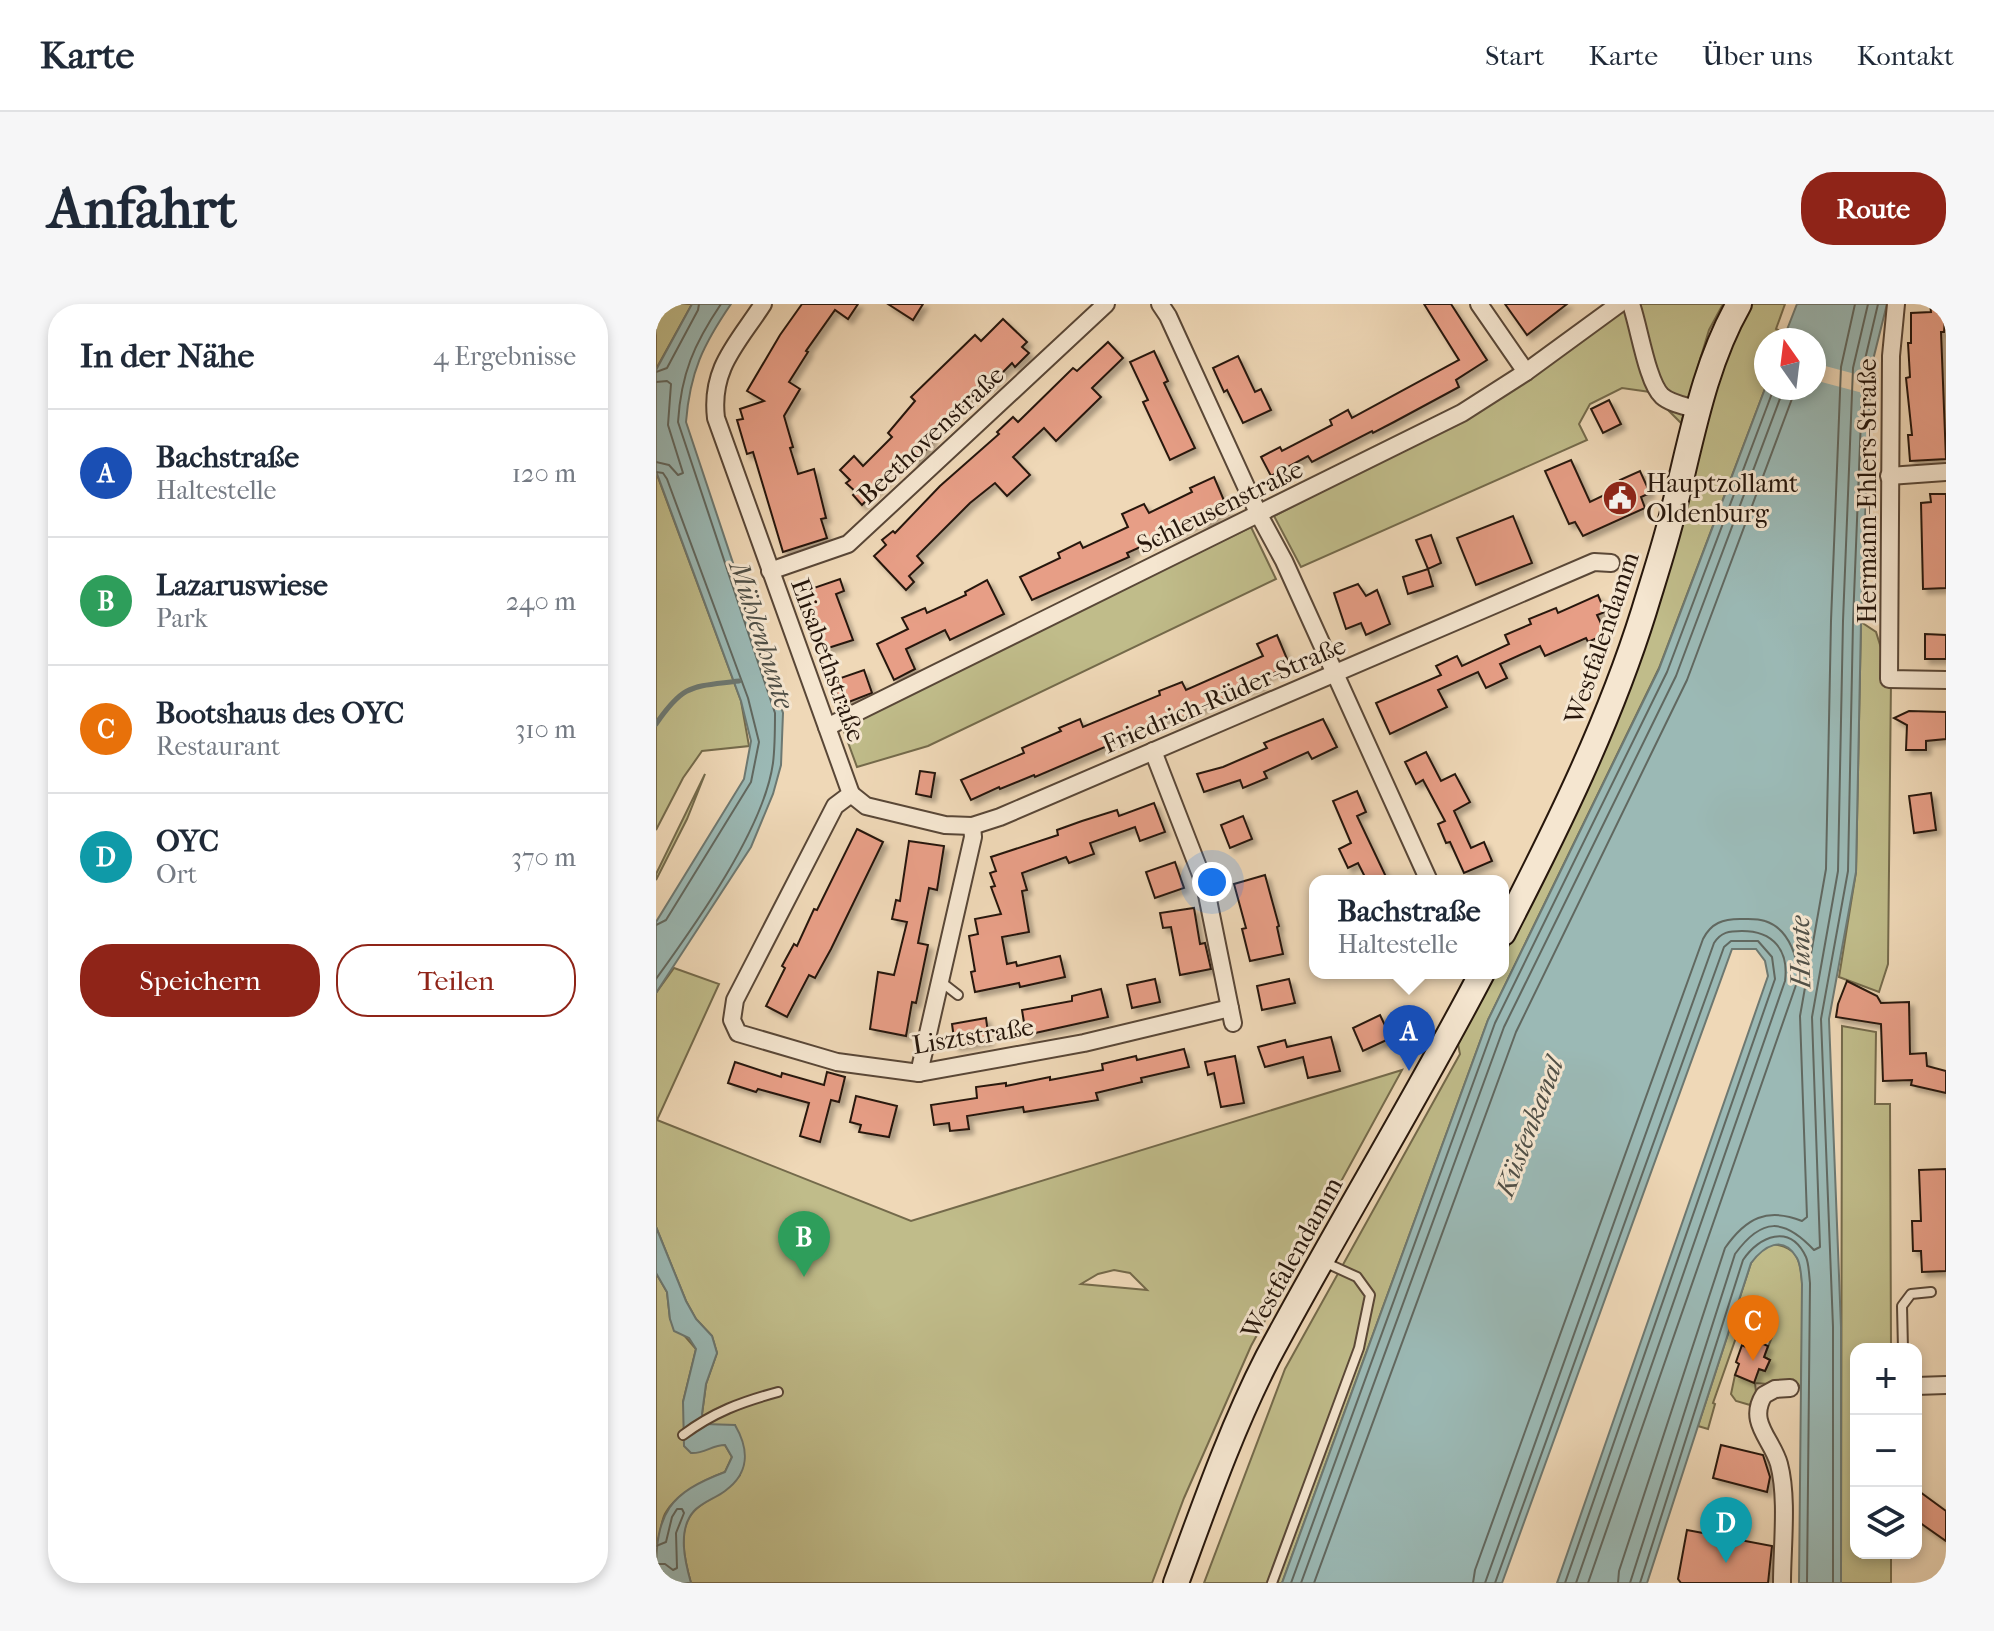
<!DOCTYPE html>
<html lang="de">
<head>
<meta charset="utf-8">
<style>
  :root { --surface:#fff; --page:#f6f6f7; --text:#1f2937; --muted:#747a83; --line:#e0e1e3; --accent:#8f2418 }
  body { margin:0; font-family:"IM FELL French Canon",serif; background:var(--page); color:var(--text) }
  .controls { position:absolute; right:24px; bottom:24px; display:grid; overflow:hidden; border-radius:16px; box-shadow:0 4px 12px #0003 }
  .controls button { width:72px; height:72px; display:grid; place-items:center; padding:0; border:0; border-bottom:2px solid var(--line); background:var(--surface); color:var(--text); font:40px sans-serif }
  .compass { position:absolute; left:1098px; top:24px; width:72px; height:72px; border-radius:50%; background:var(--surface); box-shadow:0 4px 12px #0003; rotate:346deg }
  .you { position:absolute; left:556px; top:578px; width:28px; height:28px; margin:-20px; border:6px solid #fff; border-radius:50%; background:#1a73e8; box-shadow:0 0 0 12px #1a73e833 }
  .badge { display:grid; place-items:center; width:52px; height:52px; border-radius:50%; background:var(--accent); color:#fff; font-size:26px; font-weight:700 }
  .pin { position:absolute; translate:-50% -66px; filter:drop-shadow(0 2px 4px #0008) }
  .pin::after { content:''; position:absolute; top:42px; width:28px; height:24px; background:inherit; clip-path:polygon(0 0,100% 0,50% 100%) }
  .popup { position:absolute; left:653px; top:571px; width:200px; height:104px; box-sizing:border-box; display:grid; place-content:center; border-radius:16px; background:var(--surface); filter:drop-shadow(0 2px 6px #0005); font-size:26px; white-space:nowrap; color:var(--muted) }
  .popup b { font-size:30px; color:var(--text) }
  .popup::after { content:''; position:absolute; left:50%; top:100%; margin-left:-16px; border:16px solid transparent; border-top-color:var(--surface) }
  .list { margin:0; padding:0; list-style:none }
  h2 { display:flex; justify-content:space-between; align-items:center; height:104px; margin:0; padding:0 32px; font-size:34px }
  h2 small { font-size:26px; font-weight:400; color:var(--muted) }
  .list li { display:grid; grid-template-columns:52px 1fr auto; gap:24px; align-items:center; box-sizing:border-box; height:128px; padding:0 32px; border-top:2px solid var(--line) }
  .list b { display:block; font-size:30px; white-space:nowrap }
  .list p { margin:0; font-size:26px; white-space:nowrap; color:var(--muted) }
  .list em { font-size:26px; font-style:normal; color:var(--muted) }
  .actions { display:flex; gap:16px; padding:24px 32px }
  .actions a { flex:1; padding:18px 0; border:2px solid var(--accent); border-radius:32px; text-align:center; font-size:28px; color:var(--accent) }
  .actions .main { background:var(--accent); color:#fff }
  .icon { flex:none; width:44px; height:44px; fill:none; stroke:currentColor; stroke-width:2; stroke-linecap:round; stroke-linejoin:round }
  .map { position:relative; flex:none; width:1290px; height:1279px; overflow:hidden; border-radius:32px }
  header { display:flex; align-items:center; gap:48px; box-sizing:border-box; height:112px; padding:0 40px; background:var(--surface); border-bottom:2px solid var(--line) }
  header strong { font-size:38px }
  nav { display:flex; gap:44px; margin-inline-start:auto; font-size:28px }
  .intro { display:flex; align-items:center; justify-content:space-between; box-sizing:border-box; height:192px; padding:0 48px }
  h1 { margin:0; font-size:56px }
  .button { padding:20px 36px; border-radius:32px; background:var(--accent); color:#fff; font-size:28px; font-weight:700 }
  main { display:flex; gap:48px; padding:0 48px }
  aside { flex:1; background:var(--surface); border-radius:32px; box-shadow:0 4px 12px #0003 }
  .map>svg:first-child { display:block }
  .green { fill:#c0bc8a; stroke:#746a4b; stroke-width:2; fill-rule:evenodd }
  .water { fill:#9bb9b5; stroke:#6d7871; stroke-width:2 }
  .pier { fill:#efd8b7 }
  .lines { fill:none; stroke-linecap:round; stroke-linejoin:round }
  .shore { stroke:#616860; stroke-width:2 }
  .stream { stroke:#6d7871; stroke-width:5 }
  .building { fill:#e79e86; stroke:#27170c; stroke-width:2; filter:url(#shadow) }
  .lane-casing { stroke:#594737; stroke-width:12 }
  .street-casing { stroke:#594737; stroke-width:20 }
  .secondary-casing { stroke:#27170c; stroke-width:28 }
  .lane { stroke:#f5e6d0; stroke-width:8 }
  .street { stroke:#f5e6d0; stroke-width:16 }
  .secondary { stroke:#f5e6d0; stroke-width:24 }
  .labels { text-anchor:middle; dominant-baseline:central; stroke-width:6; stroke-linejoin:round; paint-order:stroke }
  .street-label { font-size:26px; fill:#27170c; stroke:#f5e6d0 }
  .poi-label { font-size:26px; fill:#27170c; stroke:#f5e6d0; text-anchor:start }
  .water-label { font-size:28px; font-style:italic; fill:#505047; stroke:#f5e6d0 }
</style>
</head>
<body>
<header>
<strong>Karte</strong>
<nav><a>Start</a><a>Karte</a><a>Über uns</a><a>Kontakt</a></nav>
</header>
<div class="intro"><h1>Anfahrt</h1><a class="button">Route</a></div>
<main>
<aside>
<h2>In der Nähe<small>4 Ergebnisse</small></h2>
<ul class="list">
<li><span class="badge" style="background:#1a4fb4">A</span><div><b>Bachstraße</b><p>Haltestelle</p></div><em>120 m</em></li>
<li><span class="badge" style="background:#2e9e5b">B</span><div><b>Lazaruswiese</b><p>Park</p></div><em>240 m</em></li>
<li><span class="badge" style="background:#e8710a">C</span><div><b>Bootshaus des OYC</b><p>Restaurant</p></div><em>310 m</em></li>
<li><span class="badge" style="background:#0f9aa8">D</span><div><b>OYC</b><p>Ort</p></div><em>370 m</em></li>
</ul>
<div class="actions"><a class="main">Speichern</a><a>Teilen</a></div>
</aside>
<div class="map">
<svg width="1290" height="1279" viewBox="0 0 1290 1279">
  <defs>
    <filter id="shadow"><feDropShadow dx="4.5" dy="4.5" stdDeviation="2" flood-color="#0004"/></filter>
  </defs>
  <rect width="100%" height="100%" fill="#efd8b7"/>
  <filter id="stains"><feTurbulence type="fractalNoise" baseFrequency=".0025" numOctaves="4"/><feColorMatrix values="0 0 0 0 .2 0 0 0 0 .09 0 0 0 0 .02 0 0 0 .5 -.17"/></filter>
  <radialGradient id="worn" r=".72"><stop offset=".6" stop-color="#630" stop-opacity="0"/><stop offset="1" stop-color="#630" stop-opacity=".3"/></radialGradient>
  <g class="green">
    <polygon points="0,0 36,0 0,65"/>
    <polygon points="977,0 1067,0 1053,26 1025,119 994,88 966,84 934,100 923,120 931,136 645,263 618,212 816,111 887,65"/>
    <polygon points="1091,0 1129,0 1120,25 1129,29 1126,36 1110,36 1110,82 1003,364 832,716 626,1279 548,1279 629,1065 804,750 802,740 839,669 847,669 847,653 873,601 1073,39"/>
    <polygon points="0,168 85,397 93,442 46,447 27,474 0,526"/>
    <polygon points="595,223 620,275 272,442 201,463 186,422"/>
    <polygon points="1205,318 1220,328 1235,376 1232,660 1223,688 1183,673 1200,568"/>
    <polygon points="49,470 31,515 0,576 0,570"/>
    <path d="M18,664L63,680L1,816L255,917L746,766L595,1042L528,1194L496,1279H35C29,1258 20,1224 39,1206C55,1192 69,1189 84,1171L79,1121H49L46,1110L50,1080L61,1049L56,1032L40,1015L30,997L0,923V689ZM458,966L474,969L491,986L425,980L442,970Z"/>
    <polygon points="1186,722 1220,728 1219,800 1234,800 1235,1045 1200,1045 1200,1249 1235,1249 1235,1279 1185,1279"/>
    <path d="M1117,940C1128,942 1138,945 1142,956C1151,976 1145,1056 1145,1082L1099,1079L1100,1088L1094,1101L1080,1097L1075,1090L1079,1071L1098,1078L1103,1065L1109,1067L1114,1056L1108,1053L1116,1033L1092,1024L1089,1030L1082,1028L1057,1099L1059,1100L1052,1125L1042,1122L1095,959L1106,944Z"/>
    <path d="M0,969L11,988L14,1015L40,1045L27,1098L58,1141H69L76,1153L69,1168C48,1176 22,1189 10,1208C4,1217 6,1230 0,1240Z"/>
  </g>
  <g class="water">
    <path d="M36,0H75C47,41 34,68 30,118L127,409L125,461L117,490L95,543L0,689V618L88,475L95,437L85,397L0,167V66Z"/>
    <path d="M1141,0H1231L1215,64L1205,318L1200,568L1173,715L1185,1023V1279H1143L1146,980C1145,972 1145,961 1141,954C1127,930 1108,942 1095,959L991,1279H901L1112,672L1109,657L1100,645H1076L846,1279H626L832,716L1003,365L1110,82V84H1158V36H1127Z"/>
    <path d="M0,923L30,997L40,1015L56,1032L61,1049L50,1080L46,1110L49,1120L79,1121C93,1145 94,1169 69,1187C60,1194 46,1198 38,1207C21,1226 29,1258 35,1279H10L7,1268H0C0,1209 13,1189 69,1168L76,1153L69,1141C56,1141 48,1150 35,1149L28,1142L27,1098L40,1045L33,1034L18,1027L14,1015L11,988L0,969Z"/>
  </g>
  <polygon class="pier" points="1158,59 1218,75 1218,92 1158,76"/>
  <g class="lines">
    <g class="shore">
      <polyline points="0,68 11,64 42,6 43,0"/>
      <polyline points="0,78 11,77 15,80 12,121 27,169 22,171 13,161 0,158"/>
      <polyline points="0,168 7,169 11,175 92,394 103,438 95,478 10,616 0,621"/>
      <path d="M0,675C39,621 108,525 117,459C119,443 119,426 119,409L22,118C25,70 38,40 65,0"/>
      <polyline points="0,1242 10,1238 16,1213 21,1205 26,1205 28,1209 20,1229 21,1264 17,1266 9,1260 0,1260"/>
      <polyline points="635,1279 839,719 1011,368 1118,84"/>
      <polyline points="645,1279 848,723 1020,372 1128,84"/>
      <polyline points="658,1279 860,728 1031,376 1140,84"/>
      <path d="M817,1279L819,1266L1047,635C1055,619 1067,615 1084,615C1092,615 1101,614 1109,617C1134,625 1145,658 1140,681L932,1279"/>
      <path d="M829,1279L1058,639C1065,628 1073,627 1086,627C1117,627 1133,646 1129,677L920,1279"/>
      <polyline points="839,1279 1068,643 1075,637 1102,637 1116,653 1119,675 909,1279"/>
      <path d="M962,1279L963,1267L1069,944C1090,914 1111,903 1146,917L1151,913L1144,712L1170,565L1175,317L1185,63L1199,0"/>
      <path d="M974,1279L1079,950C1106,913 1128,914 1158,946L1164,943L1156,713L1182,567L1187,317L1197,64L1212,0"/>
      <path d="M984,1279L1087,956C1103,932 1134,919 1150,953C1153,960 1153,971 1154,979L1151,1279"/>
      <polyline points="1177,1279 1177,1023 1165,715 1192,567 1197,318 1207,64 1222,0"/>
    </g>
    <path class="stream" d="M0,420C28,379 36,383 83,377"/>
  </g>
  <g class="building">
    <polygon points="146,0 202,0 192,15 179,6 150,47 152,48 133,78 144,85 128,112 137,143 134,144 142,170 158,165 170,214 165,215 171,234 127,248 97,148 91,150 81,116 87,115 84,105 108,97 91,87 124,31"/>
    <polygon points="232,0 267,0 257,16"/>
    <polygon points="768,0 795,0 831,56 800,76 803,83 738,118 717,129 716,127 656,158 652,152 615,172 605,153 624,143 626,147 676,121 674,116 692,106 696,114 803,56"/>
    <polygon points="849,0 911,0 871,31"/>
    <polygon points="1274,0 1290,0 1288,28 1285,28 1290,155 1254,157 1252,131 1256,131 1250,74 1254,73 1252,39 1255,39 1255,9 1275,8"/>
    <polygon points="347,15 371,38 366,43 373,49 359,63 356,59 331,84 328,81 274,135 277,137 260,158 253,151 206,201 197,191 200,188 190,179 194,176 184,166 198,152 207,162 236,133 232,129 259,97 255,93 319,31 325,37"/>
    <polygon points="452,38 467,54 436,84 445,93 400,137 388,124 357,153 374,171 351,192 339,179 314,199 261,252 267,259 253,272 258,278 250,286 218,252 230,241 226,236 237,227 239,229 284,182 343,130 341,128 357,113 362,118 417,64 421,67"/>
    <polygon points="498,47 512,77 508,79 539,144 514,156 487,98 492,96 474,58"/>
    <polygon points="582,52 599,88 605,85 615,106 587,119 571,86 568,88 557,64"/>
    <polygon points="953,96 965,120 947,129 935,105"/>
    <polygon points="915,156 934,198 967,182 964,176 984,167 994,189 985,193 989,204 927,232 919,218 913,220 889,167"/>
    <polygon points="558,173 572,206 558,211 560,216 549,221 547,216 514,232 513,230 471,249 473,253 376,296 364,273 404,254 402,249 424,238 427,244 472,223 466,210 488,200 493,209 536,188 534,184"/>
    <polygon points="1274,190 1290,190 1290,284 1267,285 1265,199 1275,198"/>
    <polygon points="857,212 876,259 820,281 801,234"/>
    <polygon points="775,231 785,259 772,265 760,236"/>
    <polygon points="772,265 777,282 752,290 747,273"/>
    <polygon points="184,275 188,287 180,290 197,336 169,345 149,287"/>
    <polygon points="331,276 348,310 294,336 289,326 250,345 259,365 238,376 221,340 252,325 246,314 269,304 271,309 310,291 309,288"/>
    <polygon points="702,280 710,292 721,286 734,320 710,331 705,319 690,325 678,289"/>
    <polygon points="942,291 949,308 941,311 950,330 932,338 930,334 889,352 884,342 844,360 851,374 830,384 822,368 782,386 791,403 734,430 720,399 785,371 780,362 801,352 806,362 853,340 849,331 875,320 873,315 900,304 902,309"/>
    <polygon points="1269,330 1290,331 1290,355 1269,355"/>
    <polygon points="621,331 634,362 604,375 606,381 584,388 516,418 514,415 379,473 378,471 344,485 343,483 315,496 305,476 368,449 366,444 405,427 403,424 424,415 427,423 504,391 503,387 526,378 530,386 607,352 601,340"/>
    <polygon points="208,366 216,389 185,401 176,377"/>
    <polygon points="1253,407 1290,408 1290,435 1270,437 1270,446 1250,446 1251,421 1238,414"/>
    <polygon points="667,415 681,443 656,455 652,448 608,468 611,474 587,484 584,476 548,488 541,470 567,463 611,444 608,439"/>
    <polygon points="770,448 785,477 799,470 814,498 798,507 815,544 828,538 836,557 808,569 794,538 790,539 782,520 789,517 767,476 760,480 749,458"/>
    <polygon points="264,467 279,469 275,493 260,490"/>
    <polygon points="701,487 710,508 701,512 732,577 711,577 702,559 692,564 683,545 695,539 677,497"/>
    <polygon points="1275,489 1280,526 1258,529 1253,492"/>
    <polygon points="498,499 509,528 484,537 479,523 434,539 438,550 413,559 410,553 366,569 371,586 366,587 373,628 346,633 351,660 360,658 361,662 404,652 409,673 364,683 363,679 319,688 315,668 319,667 313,632 322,630 319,615 345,610 335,583 339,582 334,569 340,567 335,553 402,531 401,526 426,517 461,506 463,512"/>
    <polygon points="587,512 596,535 574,544 565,521"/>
    <polygon points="201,525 227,538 175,645 159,674 153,671 131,713 110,702 129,664 126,662 138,640 141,642 158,605 161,606"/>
    <polygon points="253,537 288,542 281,586 273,584 262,639 272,641 260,699 256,698 250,732 214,725 222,668 238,671 251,618 236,615 240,596 244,597"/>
    <polygon points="519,558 528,584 499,594 490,568"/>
    <polygon points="609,571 623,622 621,623 627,650 594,657 586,625 590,624 578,580"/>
    <polygon points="538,604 544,640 549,639 555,665 524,671 515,623 507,624 504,609"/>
    <polygon points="499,675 504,698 476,704 471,681"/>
    <polygon points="633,675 639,699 606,706 601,682"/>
    <polygon points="1191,677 1221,692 1225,699 1253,698 1254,750 1270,749 1271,762 1290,767 1290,789 1255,781 1256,776 1227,777 1225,720 1180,713 1182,700"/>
    <polygon points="445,685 452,713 370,731 366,706 416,697 416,692"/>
    <polygon points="724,711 735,734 707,747 697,724"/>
    <polygon points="330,714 333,737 299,742 296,720"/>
    <polygon points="675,733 684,767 652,774 647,753 609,763 602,743 629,736 631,743"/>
    <polygon points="528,745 533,763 485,774 486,778 440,789 442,796 368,808 367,803 311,812 313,825 294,827 293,819 278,821 275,801 321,794 320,783 350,779 350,782 394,773 394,776 447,766 446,760 480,752 481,756"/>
    <polygon points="579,752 588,799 565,803 558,769 552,771 549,758"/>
    <polygon points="79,758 125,773 126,769 168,781 171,768 189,773 183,798 175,796 164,838 144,832 153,799 102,785 100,788 72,779"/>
    <polygon points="200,792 241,802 233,833 203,828 205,821 194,818"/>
    <polygon points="1290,865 1290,967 1266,968 1265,947 1257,947 1256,917 1265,917 1263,866"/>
    <polygon points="1093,1034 1112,1042 1108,1053 1114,1056 1109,1067 1103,1065 1098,1079 1079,1071 1083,1060 1080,1058 1086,1041 1090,1043"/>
    <polygon points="1065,1141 1107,1151 1114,1173 1111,1188 1057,1174"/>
    <polygon points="1260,1185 1290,1207 1290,1237 1260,1216"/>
    <polygon points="1031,1226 1116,1242 1112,1279 1025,1279 1022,1275"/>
  </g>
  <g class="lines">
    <g class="lane-casing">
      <g id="lane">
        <polyline points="284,677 302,691"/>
        <polyline points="1247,1045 1246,1002 1255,990 1275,988"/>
        <path d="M27,1131C58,1108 85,1098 122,1088"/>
        <polyline points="616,1279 703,1044 714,991 701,973 668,958"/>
      </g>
    </g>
    <g class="street-casing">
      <g id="street">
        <path d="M107,0C82,39 54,64 60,114L195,490L179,502L79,696L76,716L82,729L181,758L263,769L428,739L574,704"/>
        <polyline points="504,0 512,12 603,211 628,257 773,577"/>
        <polyline points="823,0 870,68"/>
        <path d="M975,0C983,22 991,78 1006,92C1015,100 1031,102 1042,106"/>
        <polyline points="1240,0 1235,52 1233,375 1290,376"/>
        <polyline points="1233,172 1290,168"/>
        <polyline points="114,267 192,240 450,0"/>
        <polyline points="171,423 806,109 870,68 963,0"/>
        <polyline points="497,447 549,581 577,719"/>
        <polyline points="195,490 210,502 289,521 316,522 344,513 938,258 955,259"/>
        <polyline points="263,769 317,533 316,522"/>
        <polyline points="1260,1082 1290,1081"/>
        <path d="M1126,1279C1126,1243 1132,1194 1123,1160C1116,1135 1091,1118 1108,1091L1119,1085L1134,1084"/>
      </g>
    </g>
    <g class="secondary-casing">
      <g id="secondary">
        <path d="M847,629C901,524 953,419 988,307C998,274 1009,241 1017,208C1035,138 1047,63 1083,0"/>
        <path d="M520,1279C548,1203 575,1125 612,1053C681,924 758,799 826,669"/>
      </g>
    </g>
    <use href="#lane" class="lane"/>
    <use href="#street" class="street"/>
    <use href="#secondary" class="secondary"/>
  </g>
  <defs>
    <g id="civic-disc" transform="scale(1.8)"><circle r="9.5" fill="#8f2418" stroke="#f5e6d0"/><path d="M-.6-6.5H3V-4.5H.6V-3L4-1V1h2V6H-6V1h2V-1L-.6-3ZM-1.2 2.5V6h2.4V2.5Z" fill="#fff"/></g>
  </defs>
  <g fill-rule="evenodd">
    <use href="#civic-disc" x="964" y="194"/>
  </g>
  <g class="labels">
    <g class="street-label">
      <text transform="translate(275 131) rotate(-43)">Beethovenstraße</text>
      <text transform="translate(1211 187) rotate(-90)">Hermann-Ehlers-Straße</text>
      <text transform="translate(564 203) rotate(-26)">Schleusenstraße</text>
      <text transform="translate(946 334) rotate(-71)">Westfalendamm</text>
      <text transform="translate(172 356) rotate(70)">Elisabethstraße</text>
      <text transform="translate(568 391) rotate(-23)">Friedrich-Rüder-Straße</text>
      <text transform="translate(317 732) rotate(-9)">Lisztstraße</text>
      <text transform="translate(636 954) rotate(-61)">Westfalendamm</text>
    </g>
    <g class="poi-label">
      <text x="990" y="179">Hauptzollamt<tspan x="990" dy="30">Oldenburg</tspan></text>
    </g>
    <g class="water-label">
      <text transform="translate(106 331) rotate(72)">Mühlenhunte</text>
      <text transform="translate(1144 648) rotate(-91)">Hunte</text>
      <text transform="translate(873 823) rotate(-69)">Küstenkanal</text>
    </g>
  </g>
  <rect width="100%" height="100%" filter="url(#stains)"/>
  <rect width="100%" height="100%" fill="url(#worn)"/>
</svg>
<div class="controls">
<button>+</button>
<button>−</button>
<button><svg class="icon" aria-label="layers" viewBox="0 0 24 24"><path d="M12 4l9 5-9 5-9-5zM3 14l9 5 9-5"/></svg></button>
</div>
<svg class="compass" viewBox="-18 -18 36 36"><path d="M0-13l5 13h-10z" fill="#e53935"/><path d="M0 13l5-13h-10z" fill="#747a83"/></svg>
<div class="you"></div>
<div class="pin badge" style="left:753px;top:767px;background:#1a4fb4">A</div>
<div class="popup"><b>Bachstraße</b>Haltestelle</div>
<div class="pin badge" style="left:148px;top:973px;background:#2e9e5b">B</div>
<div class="pin badge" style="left:1097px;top:1057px;background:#e8710a">C</div>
<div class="pin badge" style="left:1070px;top:1259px;background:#0f9aa8">D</div>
</div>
</main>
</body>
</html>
